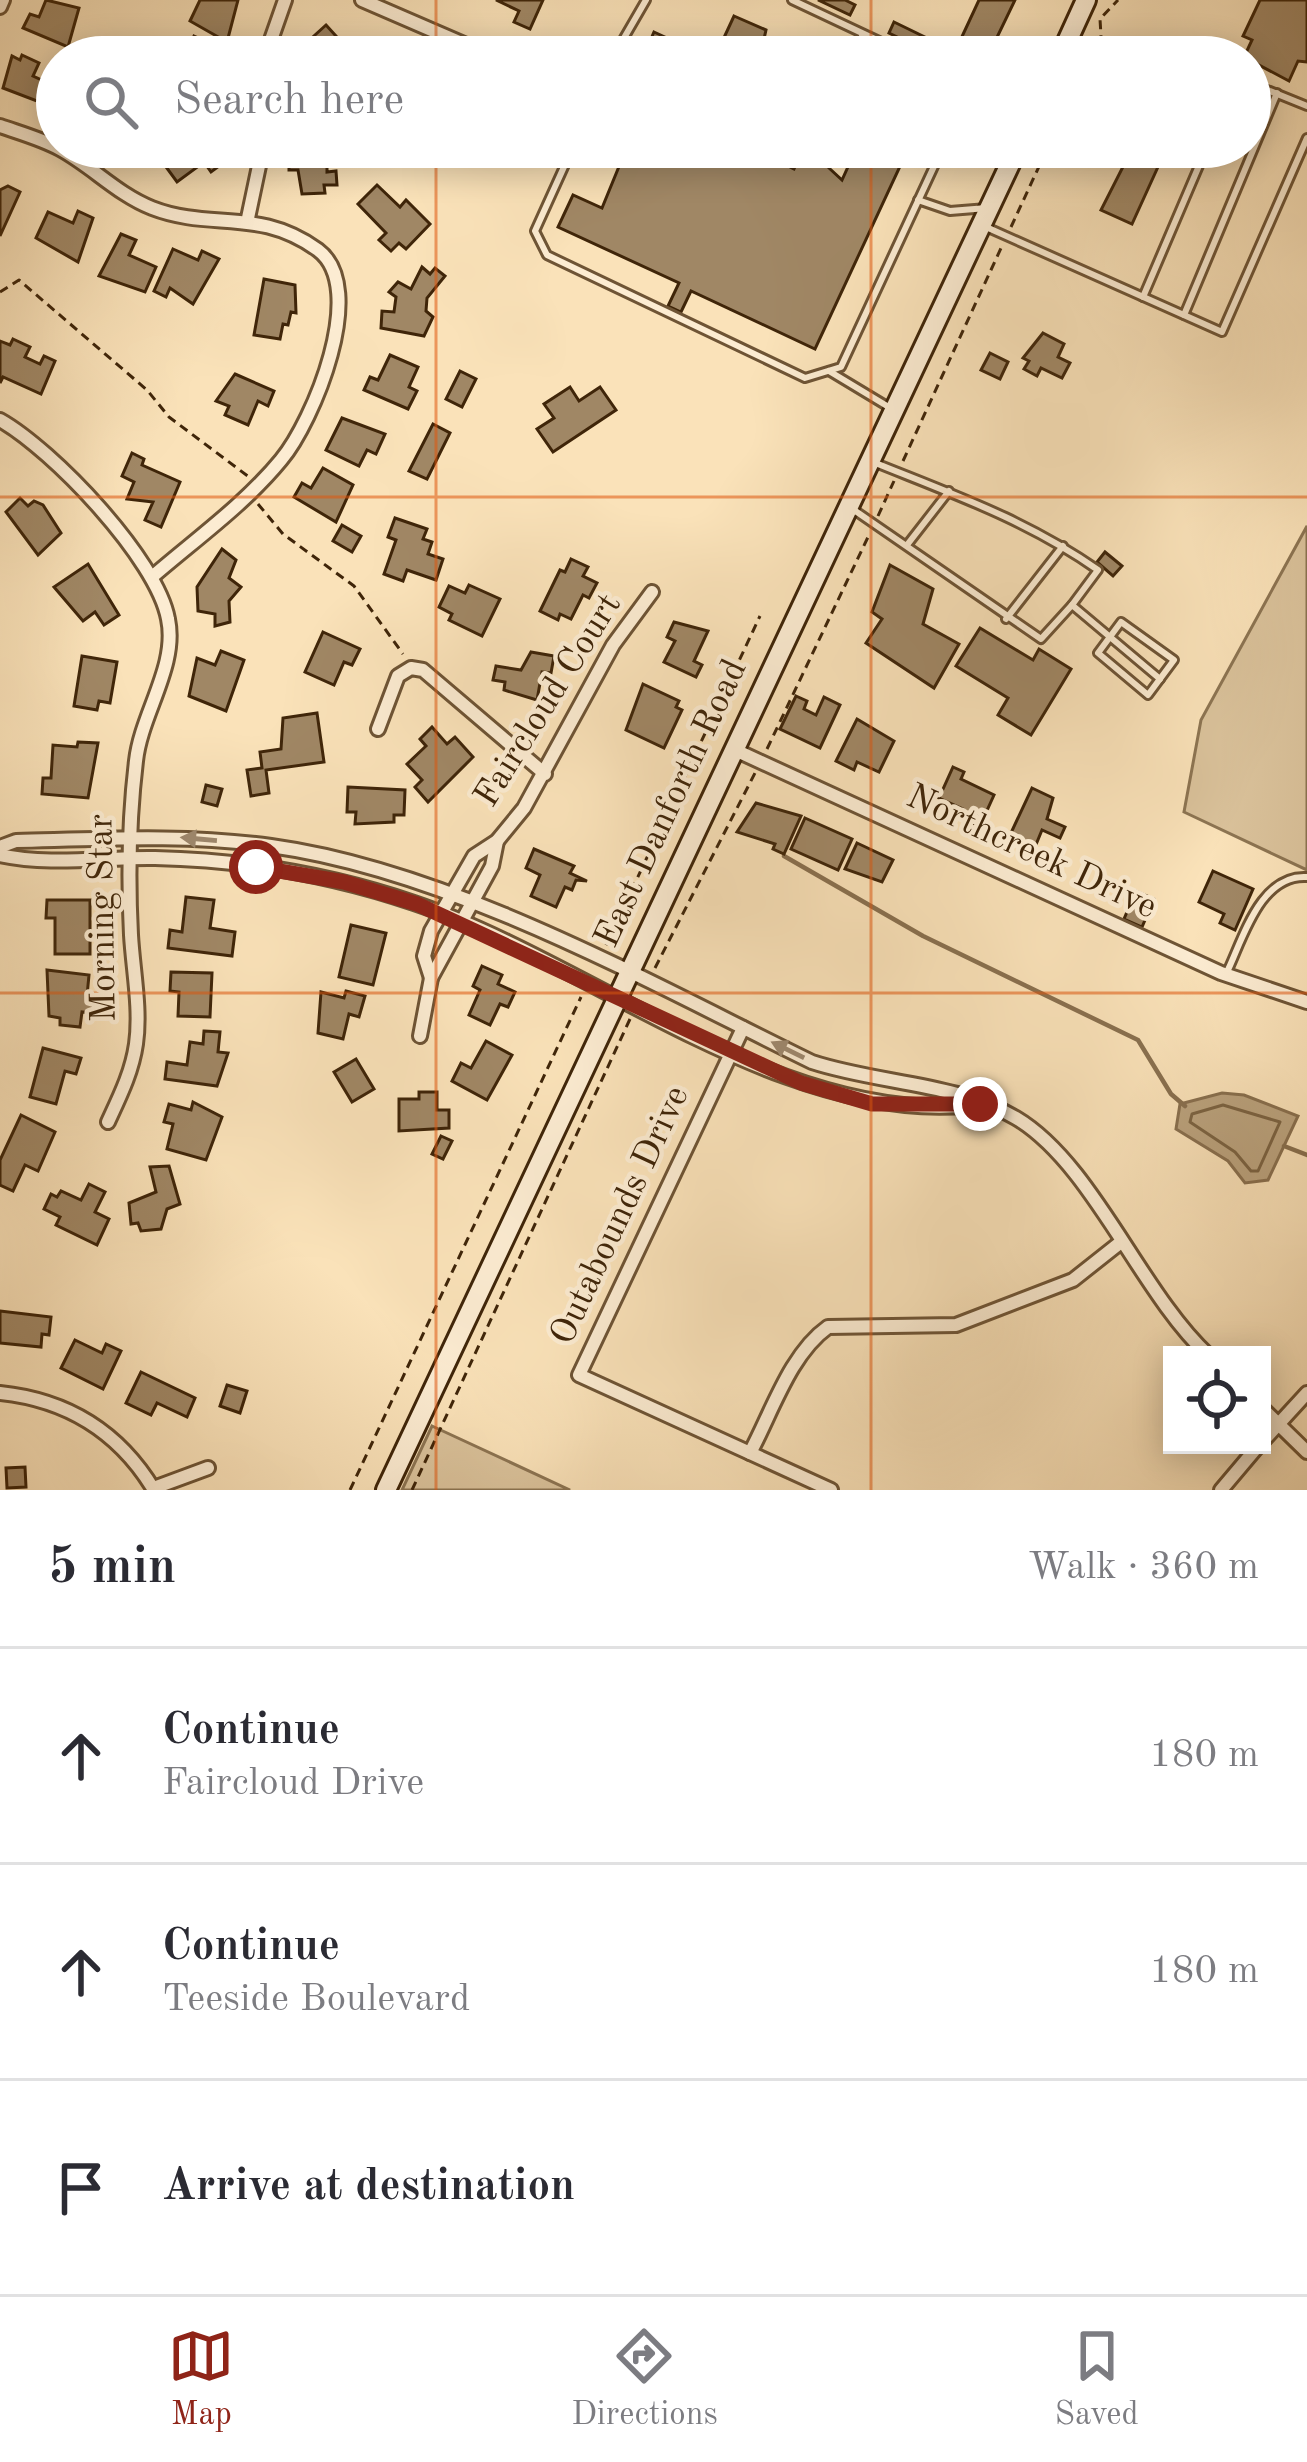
<!DOCTYPE html>
<html lang="en">
<head>
<meta charset="utf-8">
<style>
  :root { --surface:#fff; --page:#f2f2f3; --text:#2b2b33; --muted:#7c7c81; --line:#e1e1e2; --accent:#8f2418 }
  body { margin:0; font-family:"Old Standard TT",serif; background:var(--page); color:var(--text) }
  .controls { position:absolute; right:36px; bottom:36px; display:grid; overflow:hidden; border-radius:0px; box-shadow:0 6px 30px #0003 }
  .controls button { width:108px; height:108px; display:grid; place-items:center; padding:0; border:0; border-bottom:3px solid var(--line); background:var(--surface); color:var(--text); font:60px sans-serif }
  .stop { position:absolute; width:36px; height:36px; margin:-27px; border:9px solid #8f2418; border-radius:50%; background:#fff }
  .stop.end { background:#8f2418; border-color:#fff; box-shadow:0 3px 12px #0008 }
  .list { margin:0; padding:0; list-style:none }
  h2 { display:flex; justify-content:space-between; align-items:center; height:156px; margin:0; padding:0 48px; font-size:51px }
  h2 small { font-size:39px; font-weight:400; color:var(--muted) }
  .list li { display:grid; grid-template-columns:78px 1fr auto; gap:36px; align-items:center; box-sizing:border-box; height:216px; padding:0 48px; border-top:3px solid var(--line) }
  .list b { display:block; font-size:45px; white-space:nowrap }
  .list p { margin:0; font-size:39px; white-space:nowrap; color:var(--muted) }
  .list em { font-size:39px; font-style:normal; color:var(--muted) }
  .icon { flex:none; width:66px; height:66px; fill:none; stroke:currentColor; stroke-width:2; stroke-linecap:round; stroke-linejoin:round }
  .map { position:relative; flex:none; width:1307px; height:1490px; overflow:hidden }
  .search { position:absolute; background:var(--surface); box-shadow:0 6px 30px #0003; left:36px; right:36px; top:36px; height:132px; display:flex; align-items:center; gap:30px; box-sizing:border-box; padding:0 42px; border-radius:66px; color:var(--muted); font-size:45px }
  .sheet { height:804px; background:var(--surface) }
  nav { display:flex; justify-content:space-around; align-items:center; box-sizing:border-box; height:168px; border-top:3px solid var(--line); background:var(--surface); font-size:33px; color:var(--muted) }
  nav a { display:grid; justify-items:center; gap:6px }
  nav .on { color:var(--accent) }
  .map>svg:first-child { display:block }
  .green { fill:#dac29b; stroke:#8c7452; stroke-width:3 }
  .water { fill:#baa27d; stroke:#89704f; stroke-width:3 }
  .lines { fill:none; stroke-linecap:round; stroke-linejoin:round }
  .shore { stroke:#7c6443; stroke-width:3 }
  .stream { stroke:#89704f; stroke-width:4.5 }
  .building { fill:#a08765; stroke:#3f2509; stroke-width:3 }
  .lane-casing { stroke:#6e5435; stroke-width:12 }
  .street-casing { stroke:#6e5435; stroke-width:18 }
  .secondary-casing { stroke:#3f2509; stroke-width:24 }
  .path { stroke:#3f2509; stroke-width:3; stroke-dasharray:9 6; stroke-linecap:butt }
  .lane { stroke:#fcecd2; stroke-width:6 }
  .street { stroke:#fcecd2; stroke-width:12 }
  .secondary { stroke:#fcecd2; stroke-width:18 }
  .oneway { fill:#9e886e }
  .route { stroke:#8f2418; stroke-width:15 }
  .grid { fill:none; stroke:#e0560c; stroke-width:3; stroke-opacity:0.55 }
  .labels { text-anchor:middle; dominant-baseline:central; stroke-width:9; stroke-linejoin:round; paint-order:stroke }
  .street-label { font-size:36px; fill:#3f2509; stroke:#fcecd2 }
</style>
</head>
<body>
<div class="map">
<svg width="1307" height="1490" viewBox="0 0 1307 1490">
  <rect width="100%" height="100%" fill="#fae2b9"/>
  <filter id="stains"><feTurbulence type="fractalNoise" baseFrequency=".00167" numOctaves="4"/><feColorMatrix values="0 0 0 0 .2 0 0 0 0 .09 0 0 0 0 .02 0 0 0 .5 -.17"/></filter>
  <radialGradient id="worn" r=".72"><stop offset=".6" stop-color="#630" stop-opacity="0"/><stop offset="1" stop-color="#630" stop-opacity=".3"/></radialGradient>
  <g class="green">
    <polygon points="1307,526 1307,870 1184,812 1201,720"/>
    <polygon points="432,1426 570,1490 402,1490"/>
  </g>
  <polygon class="water" points="1222,1093 1244,1095 1298,1116 1268,1180 1245,1183 1228,1161 1176,1129 1180,1104"/>
  <g class="lines">
    <polygon class="shore" points="1223,1105 1280,1122 1258,1171 1251,1171 1235,1152 1190,1122 1192,1114"/>
    <g class="stream">
      <polyline points="784,856 923,936 1138,1040 1171,1094 1185,1106"/>
      <polyline points="1284,1146 1307,1155"/>
    </g>
  </g>
  <g class="building">
    <polygon points="46,0 79,8 68,47 23,28 30,14 39,17"/>
    <polygon points="200,0 238,0 227,42 190,21"/>
    <polygon points="496,0 543,0 530,29 514,22 519,11"/>
    <polygon points="818,0 845,0 855,5 850,15"/>
    <polygon points="979,0 1015,0 988,56 959,43"/>
    <polygon points="1260,0 1307,0 1307,62 1298,61 1289,81 1244,57 1252,40 1243,36"/>
    <polygon points="734,16 766,30 760,57 715,57"/>
    <polygon points="894,22 937,43 932,54 889,33"/>
    <polygon points="326,25 355,57 295,57 293,55"/>
    <polygon points="654,32 693,50 690,57 643,57"/>
    <polygon points="194,36 214,45 212,50 223,57 192,57 188,50"/>
    <polygon points="787,40 819,55 818,57 779,57"/>
    <polygon points="22,55 39,63 33,76 57,87 55,108 3,88 12,56 20,60"/>
    <polygon points="180,147 216,147 226,161 211,172 204,162 177,182 161,160"/>
    <polygon points="300,147 327,147 327,172 336,171 337,185 324,185 325,193 302,194 298,170 289,170 289,154 300,154"/>
    <polygon points="627,147 777,147 772,158 794,169 804,147 839,147 829,168 842,180 857,147 909,147 815,349 691,291 681,312 668,306 679,283 558,227 573,195 602,208"/>
    <polygon points="1133,147 1167,147 1132,224 1101,210"/>
    <polygon points="377,185 400,207 406,200 430,224 406,249 399,243 391,251 379,240 386,233 358,204"/>
    <polygon points="8,186 20,192 0,236 0,190"/>
    <polygon points="78,211 93,218 78,262 36,238 48,212 73,223"/>
    <polygon points="121,234 136,240 129,255 156,267 145,292 99,276"/>
    <polygon points="173,249 198,260 202,251 219,259 193,304 170,288 166,297 154,291"/>
    <polygon points="422,267 430,274 435,268 445,276 427,298 426,311 433,317 424,336 381,328 382,311 394,312 396,297 389,292 398,282 411,289"/>
    <polygon points="264,279 295,285 296,313 291,312 288,325 283,324 280,339 254,335"/>
    <polygon points="1043,333 1064,344 1058,357 1070,363 1062,378 1041,368 1037,376 1024,369 1029,361 1023,358"/>
    <polygon points="13,339 30,347 25,357 40,364 44,356 55,361 41,394 3,377 0,383 0,341 10,345"/>
    <polygon points="990,353 1008,362 1000,379 981,370"/>
    <polygon points="390,355 418,367 409,387 417,391 408,409 364,390 370,377 378,380"/>
    <polygon points="460,371 476,379 462,407 446,399"/>
    <polygon points="235,374 274,391 268,406 258,401 248,425 225,415 229,406 216,401"/>
    <polygon points="570,387 579,401 600,387 616,410 553,452 537,429 554,418 544,404"/>
    <polygon points="342,418 385,434 376,454 367,450 359,466 326,450"/>
    <polygon points="433,424 450,433 427,479 409,471"/>
    <polygon points="132,453 144,459 142,465 180,482 161,527 145,520 153,502 127,499 134,482 122,476"/>
    <polygon points="323,468 353,485 336,522 294,497 302,483 311,488"/>
    <polygon points="20,498 28,506 34,501 43,505 61,533 38,555 6,512"/>
    <polygon points="395,518 427,529 423,539 432,542 428,554 443,559 436,580 407,570 403,581 384,574 396,540 388,537"/>
    <polygon points="342,525 361,536 352,552 333,541"/>
    <polygon points="222,549 236,560 229,578 241,587 229,601 230,622 215,626 215,614 198,611 197,587"/>
    <polygon points="1105,552 1122,566 1113,576 1097,562"/>
    <polygon points="571,559 588,567 583,576 597,583 589,598 583,595 571,619 560,614 558,620 540,611 560,570 565,572"/>
    <polygon points="88,564 119,615 104,625 95,612 83,621 54,587"/>
    <polygon points="890,565 933,589 923,624 959,644 934,688 866,643 882,619 872,612"/>
    <polygon points="469,585 500,599 482,636 449,620 452,614 439,607 449,586 465,593"/>
    <polygon points="674,622 708,631 694,661 702,665 696,677 664,662 675,641 667,637"/>
    <polygon points="980,628 1033,660 1039,649 1071,669 1031,735 998,715 1008,698 956,666"/>
    <polygon points="323,632 360,649 352,665 344,662 334,685 305,672"/>
    <polygon points="221,651 244,660 226,711 189,696 197,658 215,665"/>
    <polygon points="531,652 554,656 551,673 542,672 537,700 504,690 505,682 493,680 496,666 521,670"/>
    <polygon points="82,656 117,662 110,703 99,701 97,710 74,706"/>
    <polygon points="643,684 679,701 676,707 682,710 664,748 626,730"/>
    <polygon points="796,696 807,701 804,709 816,715 824,697 840,705 820,748 780,729"/>
    <polygon points="317,713 324,762 266,770 269,793 251,796 247,770 262,768 260,752 281,749 283,718"/>
    <polygon points="857,719 894,741 879,772 857,762 854,770 836,761"/>
    <polygon points="432,727 447,744 455,737 473,757 428,802 415,787 422,780 407,764 426,746 420,739"/>
    <polygon points="78,742 98,743 88,798 42,794 43,778 51,778 53,745 77,747"/>
    <polygon points="953,767 964,772 961,779 994,795 979,828 959,819 963,809 939,798"/>
    <polygon points="206,785 222,789 217,806 202,802"/>
    <polygon points="348,787 405,790 404,815 394,815 394,822 355,824 356,812 347,812"/>
    <polygon points="1032,788 1053,798 1047,819 1065,827 1060,838 1042,830 1035,847 1010,835"/>
    <polygon points="756,803 801,816 784,854 773,849 775,844 737,832"/>
    <polygon points="805,818 852,839 838,870 791,849"/>
    <polygon points="857,843 893,860 882,882 845,869"/>
    <polygon points="534,849 574,866 570,873 587,881 576,880 572,890 565,887 556,907 531,896 540,875 526,868"/>
    <polygon points="1213,871 1253,889 1235,930 1220,923 1224,914 1199,902"/>
    <polygon points="1136,891 1154,899 1142,927 1124,919"/>
    <polygon points="186,897 214,900 210,928 235,932 232,956 168,948 170,930 182,932"/>
    <polygon points="47,900 90,900 90,954 55,954 55,918 46,918"/>
    <polygon points="351,925 386,933 373,985 339,977"/>
    <polygon points="482,966 502,975 498,984 515,992 508,1007 500,1004 490,1025 469,1015 480,990 473,986"/>
    <polygon points="47,970 89,975 87,996 103,998 101,1014 82,1012 80,1027 60,1025 60,1018 49,1016"/>
    <polygon points="171,972 212,973 210,1017 178,1016 179,992 170,991"/>
    <polygon points="346,991 365,996 359,1017 349,1014 343,1039 318,1033 321,992 344,998"/>
    <polygon points="204,1031 220,1032 218,1052 228,1053 217,1086 165,1079 167,1062 187,1065 190,1042 203,1044"/>
    <polygon points="486,1041 512,1055 487,1100 452,1081 461,1063 471,1068"/>
    <polygon points="43,1048 81,1058 76,1074 65,1071 56,1104 30,1097"/>
    <polygon points="356,1059 374,1089 352,1102 334,1072"/>
    <polygon points="419,1092 437,1092 437,1110 449,1110 449,1128 399,1131 399,1099 419,1099"/>
    <polygon points="193,1102 222,1117 206,1160 167,1149 173,1124 164,1122 169,1104 191,1110"/>
    <polygon points="21,1115 55,1132 38,1171 25,1165 13,1191 0,1185 0,1160"/>
    <polygon points="441,1136 452,1141 443,1159 432,1154"/>
    <polygon points="169,1166 180,1204 167,1209 161,1229 141,1231 138,1223 131,1224 129,1203 156,1192 150,1167"/>
    <polygon points="89,1184 105,1192 95,1212 109,1219 97,1245 56,1225 60,1217 44,1209 51,1194 57,1197 61,1191 81,1200"/>
    <polygon points="0,1311 51,1317 49,1335 42,1334 41,1347 0,1343"/>
    <polygon points="75,1340 102,1353 106,1344 121,1351 103,1389 61,1368"/>
    <polygon points="141,1372 195,1398 187,1417 157,1403 151,1415 126,1403"/>
    <polygon points="227,1385 247,1391 240,1413 220,1406"/>
    <polygon points="25,1467 26,1487 7,1488 6,1468"/>
  </g>
  <g class="lines">
    <g class="lane-casing">
      <g id="lane">
        <polyline points="792,0 913,57"/>
        <polyline points="613,57 646,0"/>
        <polyline points="853,57 863,34"/>
        <polyline points="1250,83 1307,106"/>
        <polyline points="573,147 535,231 547,255 805,378 841,367 943,147"/>
        <polyline points="918,200 950,211 987,208"/>
        <polyline points="986,227 1222,332 1307,138"/>
        <polyline points="1143,297 1207,147"/>
        <polyline points="1184,315 1277,93"/>
        <polyline points="829,371 892,409"/>
        <path d="M873,462C952,494 1027,520 1098,570L1072,605"/>
        <polyline points="854,510 1041,639 1072,605 1160,679"/>
        <polyline points="907,545 949,491"/>
        <polyline points="1006,619 1063,546"/>
        <polygon points="1121,622 1174,660 1148,695 1098,653"/>
        <path d="M1227,972C1243,939 1260,874 1307,877"/>
      </g>
    </g>
    <g class="street-casing">
      <g id="street">
        <polyline points="362,0 480,51"/>
        <polyline points="0,7 3,0"/>
        <polyline points="265,57 285,0"/>
        <path d="M0,126C20,133 42,139 60,149C93,167 117,194 152,208C211,231 259,207 318,250C369,288 313,422 281,460C245,504 196,539 152,577"/>
        <polyline points="248,218 263,147"/>
        <path d="M0,420C53,450 157,559 168,619C178,666 141,714 136,761C129,819 128,876 131,935C133,970 141,1009 136,1044C132,1072 120,1096 108,1122"/>
        <polyline points="378,729 398,676 411,668 423,670 545,774"/>
        <polyline points="735,750 1221,973 1307,1002"/>
        <path d="M0,847L16,841C101,839 187,834 271,846C452,871 648,982 812,1062C879,1084 955,1082 1016,1118C1093,1164 1140,1292 1208,1355"/>
        <path d="M0,855C50,866 104,857 155,858C242,860 332,875 414,903C592,963 781,1126 973,1105"/>
        <polyline points="431,978 424,956 431,931 474,856 497,841 524,808 613,645 652,592"/>
        <polyline points="743,1028 579,1375 831,1490"/>
        <polyline points="420,1036 431,978 492,866 497,841"/>
        <path d="M0,1393C68,1400 119,1432 154,1490"/>
        <polyline points="1262,1408 1307,1452"/>
        <polyline points="1262,1442 1307,1393"/>
        <path d="M750,1453C772,1412 790,1354 828,1327L956,1325L1073,1280L1121,1242"/>
        <polyline points="154,1488 208,1468"/>
        <polyline points="1221,1490 1259,1445"/>
      </g>
    </g>
    <g class="secondary-casing">
      <g id="secondary">
        <polyline points="1060,57 1086,0"/>
        <polyline points="386,1490 1018,147"/>
      </g>
    </g>
    <g class="path">
      <polyline points="1091,57 1101,36 1100,19 1118,0"/>
      <polyline points="1011,227 1048,147"/>
      <polyline points="0,292 19,280 147,390 169,417 249,477"/>
      <polyline points="903,461 1002,246"/>
      <polyline points="258,504 283,534 354,586 403,654"/>
      <polyline points="878,516 894,481"/>
      <polyline points="767,749 869,535"/>
      <polyline points="606,945 760,616"/>
      <polyline points="655,968 755,773"/>
      <polyline points="350,1490 581,997"/>
      <polyline points="412,1490 630,1019"/>
    </g>
    <use href="#lane" class="lane"/>
    <use href="#street" class="street"/>
    <use href="#secondary" class="secondary"/>
  </g>
  <defs><path id="oneway-solid" d="M-6-.8H1V-3.2L6.5 0L1 3.2V.8H-6Z" transform="scale(3)"/></defs>
  <g class="oneway">
    <use href="#oneway-solid" transform="translate(199 839) rotate(-175)"/>
    <use href="#oneway-solid" transform="translate(788 1050) rotate(-154)"/>
  </g>
  <g class="lines">
    <polyline class="route" points="256,867 344,882 417,904 801,1083 872,1104 980,1104"/>
  </g>
  <path class="grid" d="M436,0V57M871,0V57M436,147V1490M871,147V1490M0,497H1307M0,993H1307"/>
  <g class="labels">
    <g class="street-label">
      <text transform="translate(549 701) rotate(-58)">Faircloud Court</text>
      <text transform="translate(672 804) rotate(-65)">East Danforth Road</text>
      <text transform="translate(1031 853) rotate(25)">Northcreek Drive</text>
      <text transform="translate(104 918) rotate(-91)">Morning Star</text>
      <text transform="translate(621 1216) rotate(-65)">Outabounds Drive</text>
    </g>
  </g>
  <rect width="100%" height="100%" filter="url(#stains)"/>
  <rect width="100%" height="100%" fill="url(#worn)"/>
</svg>
<div class="controls">
<button><svg class="icon" aria-label="locate" viewBox="0 0 24 24"><circle cx="12" cy="12" r="6"/><path d="M12 2v4M12 18v4M2 12h4M18 12h4"/></svg></button>
</div>
<div class="stop" style="left:256px;top:867px"></div>
<div class="stop end" style="left:980px;top:1104px"></div>
<div class="search"><svg class="icon" aria-label="search" viewBox="0 0 24 24"><circle cx="10" cy="10" r="6"/><path d="M15 15l6 6"/></svg>Search here</div>
</div>
<section class="sheet">
<h2>5 min<small>Walk · 360 m</small></h2>
<ul class="list">
<li><svg class="icon" aria-label="ahead" viewBox="0 0 24 24"><path d="M12 20V5M6 11l6-6 6 6"/></svg><div><b>Continue</b><p>Faircloud Drive</p></div><em>180 m</em></li>
<li><svg class="icon" aria-label="ahead" viewBox="0 0 24 24"><path d="M12 20V5M6 11l6-6 6 6"/></svg><div><b>Continue</b><p>Teeside Boulevard</p></div><em>180 m</em></li>
<li><svg class="icon" aria-label="arrive" viewBox="0 0 24 24"><path d="M6 21V4h12l-3 4 3 4H6"/></svg><div><b>Arrive at destination</b></div></li>
</ul>
</section>
<nav>
<a class="on"><svg class="icon" aria-label="map" viewBox="0 0 24 24"><path d="M3 6l6-2 6 2 6-2v14l-6 2-6-2-6 2zM9 4v14M15 6v14"/></svg>Map</a>
<a><svg class="icon" aria-label="directions" viewBox="0 0 24 24"><path d="M12 3l9 9-9 9-9-9zM9 14v-3h6M13 9l2 2-2 2"/></svg>Directions</a>
<a><svg class="icon" aria-label="saved" viewBox="0 0 24 24"><path d="M7 4h10v16l-5-4-5 4z"/></svg>Saved</a>
</nav>
</body>
</html>
